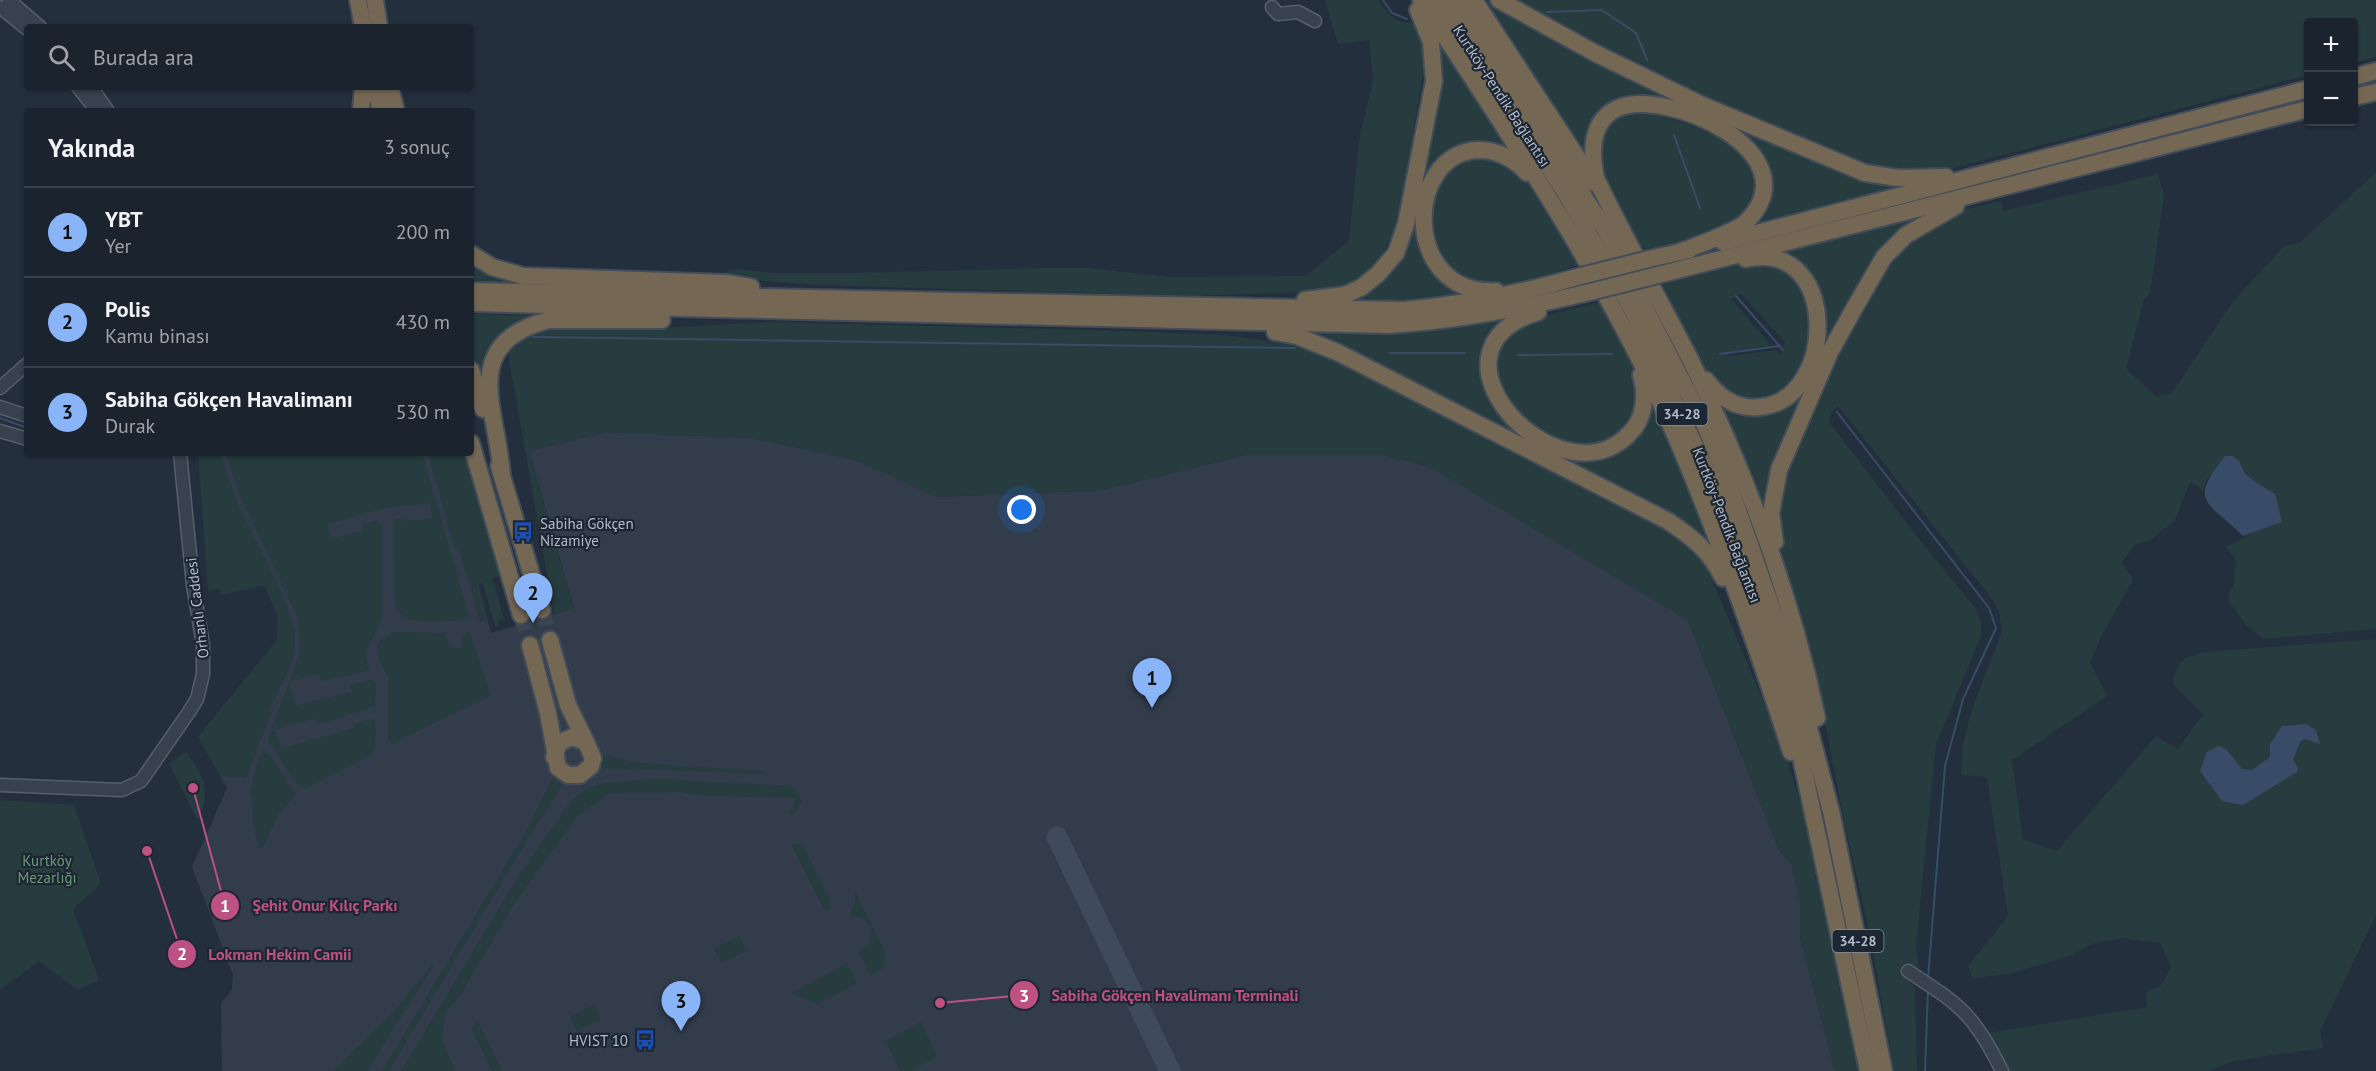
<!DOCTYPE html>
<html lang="tr">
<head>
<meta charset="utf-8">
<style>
  :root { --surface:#1b232e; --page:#282f3a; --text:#f1f3f6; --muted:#a0a4aa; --line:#39404a; --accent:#8ab4f8 }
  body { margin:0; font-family:"PT Sans",sans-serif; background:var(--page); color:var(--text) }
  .controls { position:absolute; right:18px; top:18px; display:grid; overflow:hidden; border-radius:6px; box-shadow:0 2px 4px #0004 }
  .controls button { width:54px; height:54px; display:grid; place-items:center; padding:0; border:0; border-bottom:2px solid var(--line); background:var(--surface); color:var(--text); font:30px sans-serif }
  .you { position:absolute; left:1022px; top:510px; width:21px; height:21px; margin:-15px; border:4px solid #fff; border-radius:50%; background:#1a73e8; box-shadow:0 0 0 9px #1a73e833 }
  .badge { display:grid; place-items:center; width:39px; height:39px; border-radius:50%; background:var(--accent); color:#111; font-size:20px; font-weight:700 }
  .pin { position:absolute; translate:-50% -50px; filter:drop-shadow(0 2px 3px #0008) }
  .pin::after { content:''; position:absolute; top:32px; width:21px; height:18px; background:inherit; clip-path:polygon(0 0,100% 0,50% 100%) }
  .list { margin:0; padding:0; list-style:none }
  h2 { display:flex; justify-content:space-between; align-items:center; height:78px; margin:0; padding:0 24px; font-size:26px }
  h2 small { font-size:20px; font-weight:400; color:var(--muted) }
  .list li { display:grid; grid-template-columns:39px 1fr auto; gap:18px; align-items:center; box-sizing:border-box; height:90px; padding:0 24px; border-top:2px solid var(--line) }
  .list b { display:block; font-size:22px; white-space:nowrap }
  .list p { margin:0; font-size:20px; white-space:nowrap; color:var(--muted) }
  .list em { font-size:20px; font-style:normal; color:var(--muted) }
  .icon { flex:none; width:33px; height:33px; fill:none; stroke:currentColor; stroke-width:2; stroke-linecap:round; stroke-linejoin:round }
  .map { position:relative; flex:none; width:2376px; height:1071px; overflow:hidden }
  .search { position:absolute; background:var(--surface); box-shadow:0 2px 4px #0004; left:24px; top:24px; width:450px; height:66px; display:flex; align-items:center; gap:15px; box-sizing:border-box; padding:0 21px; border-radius:6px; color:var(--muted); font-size:22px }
  .panel { position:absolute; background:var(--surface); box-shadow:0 2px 4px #0004; left:24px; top:108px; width:450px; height:348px; border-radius:6px }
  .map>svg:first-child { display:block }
  .airport { fill:#323c4b }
  .green { fill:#263c3f; fill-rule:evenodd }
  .water { fill:#394c67 }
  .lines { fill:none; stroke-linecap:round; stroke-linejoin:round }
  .stream { stroke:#394c67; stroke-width:2 }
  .taxiway { stroke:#3f4a5a; stroke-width:21 }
  .highway-tunnel { stroke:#3a4453; stroke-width:16; stroke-dasharray:16 8; stroke-linecap:butt }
  .minor-casing { stroke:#565f6c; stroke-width:15 }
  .highway-casing { stroke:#434c59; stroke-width:20 }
  .minor { stroke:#38414e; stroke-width:12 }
  .highway { stroke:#746855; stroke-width:16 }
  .highway-bridge-casing { stroke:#434c59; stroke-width:20; stroke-linecap:butt }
  .highway-bridge { stroke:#746855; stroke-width:16 }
  .labels { text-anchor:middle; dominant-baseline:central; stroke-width:4.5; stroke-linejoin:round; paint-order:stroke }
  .shield { fill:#1d2633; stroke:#878f9c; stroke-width:1.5 }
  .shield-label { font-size:14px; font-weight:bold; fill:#b4bcc9 }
  .street-label { font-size:15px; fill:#b4bcc9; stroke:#1d2633 }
  .poi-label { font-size:15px; fill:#b4bcc9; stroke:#1d2633; text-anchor:start }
  .park-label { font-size:15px; fill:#6b9a76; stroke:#1d2633 }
  .leader { fill:none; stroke:#bd5182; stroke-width:2 }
  .callout-dot { fill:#bd5182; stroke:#1d2633; stroke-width:2 }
  .mark-label { font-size:18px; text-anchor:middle; font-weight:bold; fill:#fff }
  .callout-label { font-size:16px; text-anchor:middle; font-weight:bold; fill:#bd5182; stroke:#1d2633; stroke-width:4.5; stroke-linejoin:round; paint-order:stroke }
</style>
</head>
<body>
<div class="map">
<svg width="2376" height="1071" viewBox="0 0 2376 1071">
  <rect width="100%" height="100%" fill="#242f3e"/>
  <polygon class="airport" points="605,432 752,438 856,460 938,497 1102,490 1245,455 1383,455 1429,466 1688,620 1779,850 1792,865 1800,900 1800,937 1835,1071 222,1071 221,1003 232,990 233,975 192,867 227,788 198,737 277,640 278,616 205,453 444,453 491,633 574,608 529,451"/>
  <g class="green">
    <path d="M1325,0H1378C1388,16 1397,23 1416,24L1425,48L1427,64L1424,65L1405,187L1393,234L1378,262L1362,276L1340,287L1314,292L1186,296L820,285L707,277L737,269L772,273H852L1043,268H1089L1168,277L1306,276L1349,241L1359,141L1373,80L1369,40L1338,44Z"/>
    <path d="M1480,0H1494L1527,20L1902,183L1901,189L1748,228C1757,219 1766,210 1770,198C1778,170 1755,137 1730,127C1696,114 1657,109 1622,100L1586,161Z"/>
    <polygon points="1510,0 2376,0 2376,57 2354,63 2354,22 2308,22 2308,75 1931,174 1858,165 1703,100"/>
    <path d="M1435,31L1516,154L1491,144L1433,166C1431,192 1419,252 1434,273C1442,284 1458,290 1470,296L1412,301L1344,302L1389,271L1420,186L1429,153L1441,83V62Z"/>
    <path d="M1640,111C1675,118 1782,147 1753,201C1750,206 1747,217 1742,221C1725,235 1663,246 1640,250C1618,208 1559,126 1640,111Z"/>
    <path d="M1474,157C1487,157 1498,157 1510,165C1538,184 1560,235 1578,265C1554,273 1497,294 1473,285C1462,280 1452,272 1441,266L1430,221L1434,191L1455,162Z"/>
    <path d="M2376,172V629L2264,639L2245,624L2228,600L2229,591L2233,588L2236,560L2226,547L2266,526H2276L2248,475L2241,469L2240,462L2207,478L2203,490L2190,482L2175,520L2150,540L2134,546L2122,562L2133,580L2102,635L2090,663L2107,696L2012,760L2023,839L2057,851L2156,736L2178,749L2203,714L2173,684C2178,659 2181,659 2204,652L2376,639V915L2320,1031L2323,1048L2233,1061L2208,1071H2007L1988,1033L2147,1007L2146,992L2161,986L2171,967L2160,943L2122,938L2092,944L2072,955L2009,974L1972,978L1968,966L2008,916L1987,777L1961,775L1963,745L1972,709L2002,632L1999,611L1990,596L1838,406L1831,412L1829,422L1915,534L1976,609L1981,622V636L1936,744L1916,946L1919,970L1909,966L1903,974L1915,989L1917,1071H1894L1870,934L1844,821L1822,706L1795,594L1782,557L1776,519L1777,494L1816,395L1872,286L1905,241L1952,213L2001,201L2003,211L2158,174L2164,195L2150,294L2144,299L2126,369L2156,396L2172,393L2232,303L2283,247L2301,242Z"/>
    <polygon points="1925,213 1832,338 1766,529 1712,394 1783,407 1801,394 1813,374 1819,291 1770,253"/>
    <polygon points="471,261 534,285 471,287"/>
    <path d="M1745,263L1777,265L1802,286L1810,319L1806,351L1793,379L1775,395L1759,401L1742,400L1722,391L1705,369L1661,285ZM1741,294L1785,342L1780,355L1776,350L1728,356V352L1771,345L1731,299Z"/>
    <polygon points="1600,302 1632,366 1640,389 1630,426 1589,448 1543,436 1499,394 1497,346 1525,321"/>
    <path d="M471,314L553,316L531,320L485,374C469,362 471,333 471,314Z"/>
    <path d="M1510,319L1485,355L1526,435L1610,454L1631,441L1650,394L1683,479L1715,546L1660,506L1331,341L1303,331C1377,333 1437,330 1510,319Z"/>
    <polygon points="769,322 1125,331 1224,335 1304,346 1670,530 1690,545 1704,561 1784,750 1803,811 1852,1026 1859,1071 1835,1071 1800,937 1800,900 1792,865 1779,850 1688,620 1427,465 1383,455 1245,455 1102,490 937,497 856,460 752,438 605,432 529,451 574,609 554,614 507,348 527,335 549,329 645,329"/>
    <polygon points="198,453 220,453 237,502 283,595 295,630 295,653 291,664 269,711 271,714 246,778 221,776 198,737 277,640 278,616 265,585 221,595 219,589 208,591"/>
    <path d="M225,453H422L469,616L463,620C444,620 405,628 395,607L394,520L404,518V521L432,519L431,503L385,508L328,524L332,539L363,531L362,525L375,521L382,526V612L381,621L365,652L369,668L367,671L321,681L319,674L289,682L295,706L352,692L350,685L371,680L376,684L375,706L316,725L314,718L275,730L281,749L354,728L353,724L371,719L375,721C376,732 376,745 372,755L306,788L298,786L268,740L270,733L300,653L298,618L242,501Z"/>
    <polygon points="428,453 466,453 501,575 492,578 504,619 498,621 499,626 495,627 483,583 477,584 487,620 480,622 459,549 454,547"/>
    <polygon points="392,632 445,633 450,648 462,648 463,635 470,632 491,695 391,744 388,739 388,677 378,657 377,647 380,641"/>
    <path d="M186,752C205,777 211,791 198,821L169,764Z"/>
    <polygon points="263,753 268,753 296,795 279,813 263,847 259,848 253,824 252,794 250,793 257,762"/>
    <polygon points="598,754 638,763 759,771 770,774 596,768"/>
    <polygon points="554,775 565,781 528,838 389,1071 382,1071 529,826"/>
    <polygon points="657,779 793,786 802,801 798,809 790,814 789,810 794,809 795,798 694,795 682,792 610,793 578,815 512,907 461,994 445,1014 442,1040 455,1071 401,1071 514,883 571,801 587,789 604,783"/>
    <polygon points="0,800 74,805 101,884 73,909 99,980 78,990 39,961 0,990"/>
    <polygon points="799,843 804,847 830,901 830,908 825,912 792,846"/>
    <polygon points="855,891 885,952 885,967 870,975 858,951 870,943 871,928 863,918 849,915 855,905"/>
    <polygon points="739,936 746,951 721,963 714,948"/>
    <polygon points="847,963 857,983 818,1004 792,993"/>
    <polygon points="431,965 434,965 367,1071 333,1071 397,1008"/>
    <polygon points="594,1004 601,1019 577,1031 570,1016"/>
    <polygon points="477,1020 502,1071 492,1071 472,1029"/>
    <polygon points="921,1022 937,1056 910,1071 900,1071 886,1041"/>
  </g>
  <g class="water">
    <path d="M2225,456H2233L2240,462C2242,477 2263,486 2275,494L2282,522L2243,536C2208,501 2187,503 2225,456Z"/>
    <polygon points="2306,724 2316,730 2320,744 2305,739 2300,742 2293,760 2298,768 2297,772 2243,805 2222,801 2200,771 2207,752 2219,746 2227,750 2242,769 2252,770 2270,757 2270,744 2282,726"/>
  </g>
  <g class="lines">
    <g class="stream">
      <polyline points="1383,0 1392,13 1407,19"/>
      <polyline points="1547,12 1602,10 1636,33 1647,60"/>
      <polyline points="1674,135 1700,208"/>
      <polyline points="1736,296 1783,350"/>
      <polyline points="533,337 1295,348"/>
      <polyline points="1390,353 1465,353"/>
      <polyline points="1720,354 1779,346"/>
      <polyline points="1518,355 1612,354"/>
      <polyline points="1837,412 1989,608 1996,628 1963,699 1945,766 1928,978"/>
      <polyline points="0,418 27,428"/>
      <polyline points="1925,1071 1928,990"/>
    </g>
    <polyline class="taxiway" points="1057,837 1170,1071"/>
    <g class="highway-tunnel">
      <polyline points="542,610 550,640"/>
      <polyline points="521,615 530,645"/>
    </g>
    <g class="minor-casing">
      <g id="minor">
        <polyline points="9,0 40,27"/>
        <polyline points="0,7 27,29"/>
        <polyline points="1272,7 1278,14 1298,12 1315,21"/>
        <polyline points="78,87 97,111"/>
        <polyline points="91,87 108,111"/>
        <polyline points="0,388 27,364"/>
        <polyline points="0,407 27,416"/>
        <polyline points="0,431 27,439"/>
        <polyline points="0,785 122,790 141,781 189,712 197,699 203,674 203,645 193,585 180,453"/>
        <path d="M1908,971C1960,1005 1974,1014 2002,1071"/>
      </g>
    </g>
    <g class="highway-casing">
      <g id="highway">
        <polyline points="358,0 363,27"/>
        <polyline points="375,0 379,27"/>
        <path d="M1421,0C1510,135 1602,272 1669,421C1716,528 1755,640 1791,752"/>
        <polyline points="1439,0 1563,189 1633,311 1717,494 1760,612 1796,734 1868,1071"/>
        <polyline points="1456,0 1605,229 1706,428 1729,484 1795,675 1831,811 1884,1071"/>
        <polyline points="1474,0 1594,183"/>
        <polyline points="1499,0 1595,53 1702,105 1865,173 1898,178 1946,177"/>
        <polyline points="2354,77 2376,71"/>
        <polyline points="375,87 381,111"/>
        <polyline points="390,87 396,111"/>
        <polyline points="2354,97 2376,92"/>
        <polyline points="361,111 363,87"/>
        <polyline points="1723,242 2308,89"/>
        <path d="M1680,252C1695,246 1736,232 1746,222C1816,153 1663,85 1616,109C1590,122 1591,154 1596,178C1625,240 1659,298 1690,359C1746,473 1791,594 1817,718"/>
        <polyline points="471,254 492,267 523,276 727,283 751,287"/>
        <polyline points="1649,259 1689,250"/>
        <polyline points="1658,275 2308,109"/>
        <path d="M471,291L1404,310C1465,304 1522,293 1581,276"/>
        <path d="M1496,291C1401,296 1404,152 1479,150C1497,150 1515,159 1527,173"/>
        <polyline points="1305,300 1345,295 1362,287 1378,274 1396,253 1406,224 1434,81 1431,42 1418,10"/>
        <path d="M471,303L1387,325C1457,321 1523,308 1590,292"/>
        <path d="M1538,312C1411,351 1560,506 1629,434C1645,419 1647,395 1641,375"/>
        <path d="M1275,332L1297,336L1339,353L1668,521C1692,537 1710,551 1723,578"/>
        <polyline points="471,370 483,409"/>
        <path d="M1706,380C1719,397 1736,410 1760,407C1838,400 1840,238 1746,259"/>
        <polyline points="471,443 521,615"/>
        <polyline points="499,466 542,610"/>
        <path d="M502,476C498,411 457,343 549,320H662"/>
        <polyline points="1775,542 1771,513 1779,470 1830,352 1855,307 1884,257 1906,235 1956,206"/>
        <polyline points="550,640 568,705 586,742"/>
        <polyline points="530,645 548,713 558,768 568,775 580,775 591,766 593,758 586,742 572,737 559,743 554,757"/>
      </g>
    </g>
    <use href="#minor" class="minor"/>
    <use href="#highway" class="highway"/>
    <g class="highway-bridge-casing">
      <g id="highway-bridge">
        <polyline points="1581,276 1649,259"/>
        <polyline points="1590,292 1658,275"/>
      </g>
    </g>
    <use href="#highway-bridge" class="highway-bridge"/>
  </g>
  <defs>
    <g id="bus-bare" transform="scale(1.62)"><path d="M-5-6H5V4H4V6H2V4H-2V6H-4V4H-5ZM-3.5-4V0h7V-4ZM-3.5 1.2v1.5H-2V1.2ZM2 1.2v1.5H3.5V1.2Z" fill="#1a4fb4" stroke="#1d2633" stroke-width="2.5" paint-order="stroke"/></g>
  </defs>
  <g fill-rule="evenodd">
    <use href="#bus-bare" x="523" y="532"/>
    <use href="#bus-bare" x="645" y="1040"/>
  </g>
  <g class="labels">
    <g class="shield">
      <rect x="1656.5" y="403" width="51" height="22" rx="4.5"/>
      <rect x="1832.5" y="930" width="51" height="22" rx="4.5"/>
    </g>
    <g class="shield-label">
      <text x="1682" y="414">34-28</text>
      <text x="1858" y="941">34-28</text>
    </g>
    <g class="street-label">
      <text transform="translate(1502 96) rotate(57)">Kurtköy-Pendik Bağlantısı</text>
      <text transform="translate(1727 525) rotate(69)">Kurtköy-Pendik Bağlantısı</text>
      <text transform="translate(197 608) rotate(-97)">Orhanlı Caddesi</text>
    </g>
    <g class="poi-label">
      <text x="540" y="523">Sabiha Gökçen<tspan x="540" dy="17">Nizamiye</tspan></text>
      <text x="628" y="1040" text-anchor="end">HVIST 10</text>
    </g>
    <g class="park-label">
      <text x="47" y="860">Kurtköy<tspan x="47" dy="17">Mezarlığı</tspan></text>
    </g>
  </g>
  <path class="leader" d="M193 788L225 906M147 851L182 954M940 1003L1024 995"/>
  <g class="callout-dot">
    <circle cx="193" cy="788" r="6"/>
    <circle cx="147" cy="851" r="6"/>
    <circle cx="940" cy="1003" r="6"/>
    <circle cx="225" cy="906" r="15"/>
    <circle cx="182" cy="954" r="15"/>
    <circle cx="1024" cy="995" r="15"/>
  </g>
  <g class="mark-label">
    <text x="225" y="912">1</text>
    <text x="182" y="960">2</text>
    <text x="1024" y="1002">3</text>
  </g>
  <g class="callout-label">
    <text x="325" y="911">Şehit Onur Kılıç Parkı</text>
    <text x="280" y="960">Lokman Hekim Camii</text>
    <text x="1175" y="1001">Sabiha Gökçen Havalimanı Terminali</text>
  </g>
</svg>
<div class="controls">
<button>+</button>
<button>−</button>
</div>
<div class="you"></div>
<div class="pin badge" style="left:1152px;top:708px">1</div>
<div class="pin badge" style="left:533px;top:623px">2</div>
<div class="pin badge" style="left:681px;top:1031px">3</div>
<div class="search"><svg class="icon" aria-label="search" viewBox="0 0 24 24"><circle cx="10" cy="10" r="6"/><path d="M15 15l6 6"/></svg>Burada ara</div>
<section class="panel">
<h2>Yakında<small>3 sonuç</small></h2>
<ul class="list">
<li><span class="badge">1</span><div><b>YBT</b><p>Yer</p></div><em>200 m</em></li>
<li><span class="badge">2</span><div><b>Polis</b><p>Kamu binası</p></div><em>430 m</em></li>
<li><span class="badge">3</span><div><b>Sabiha Gökçen Havalimanı</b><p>Durak</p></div><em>530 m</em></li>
</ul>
</section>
</div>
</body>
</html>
